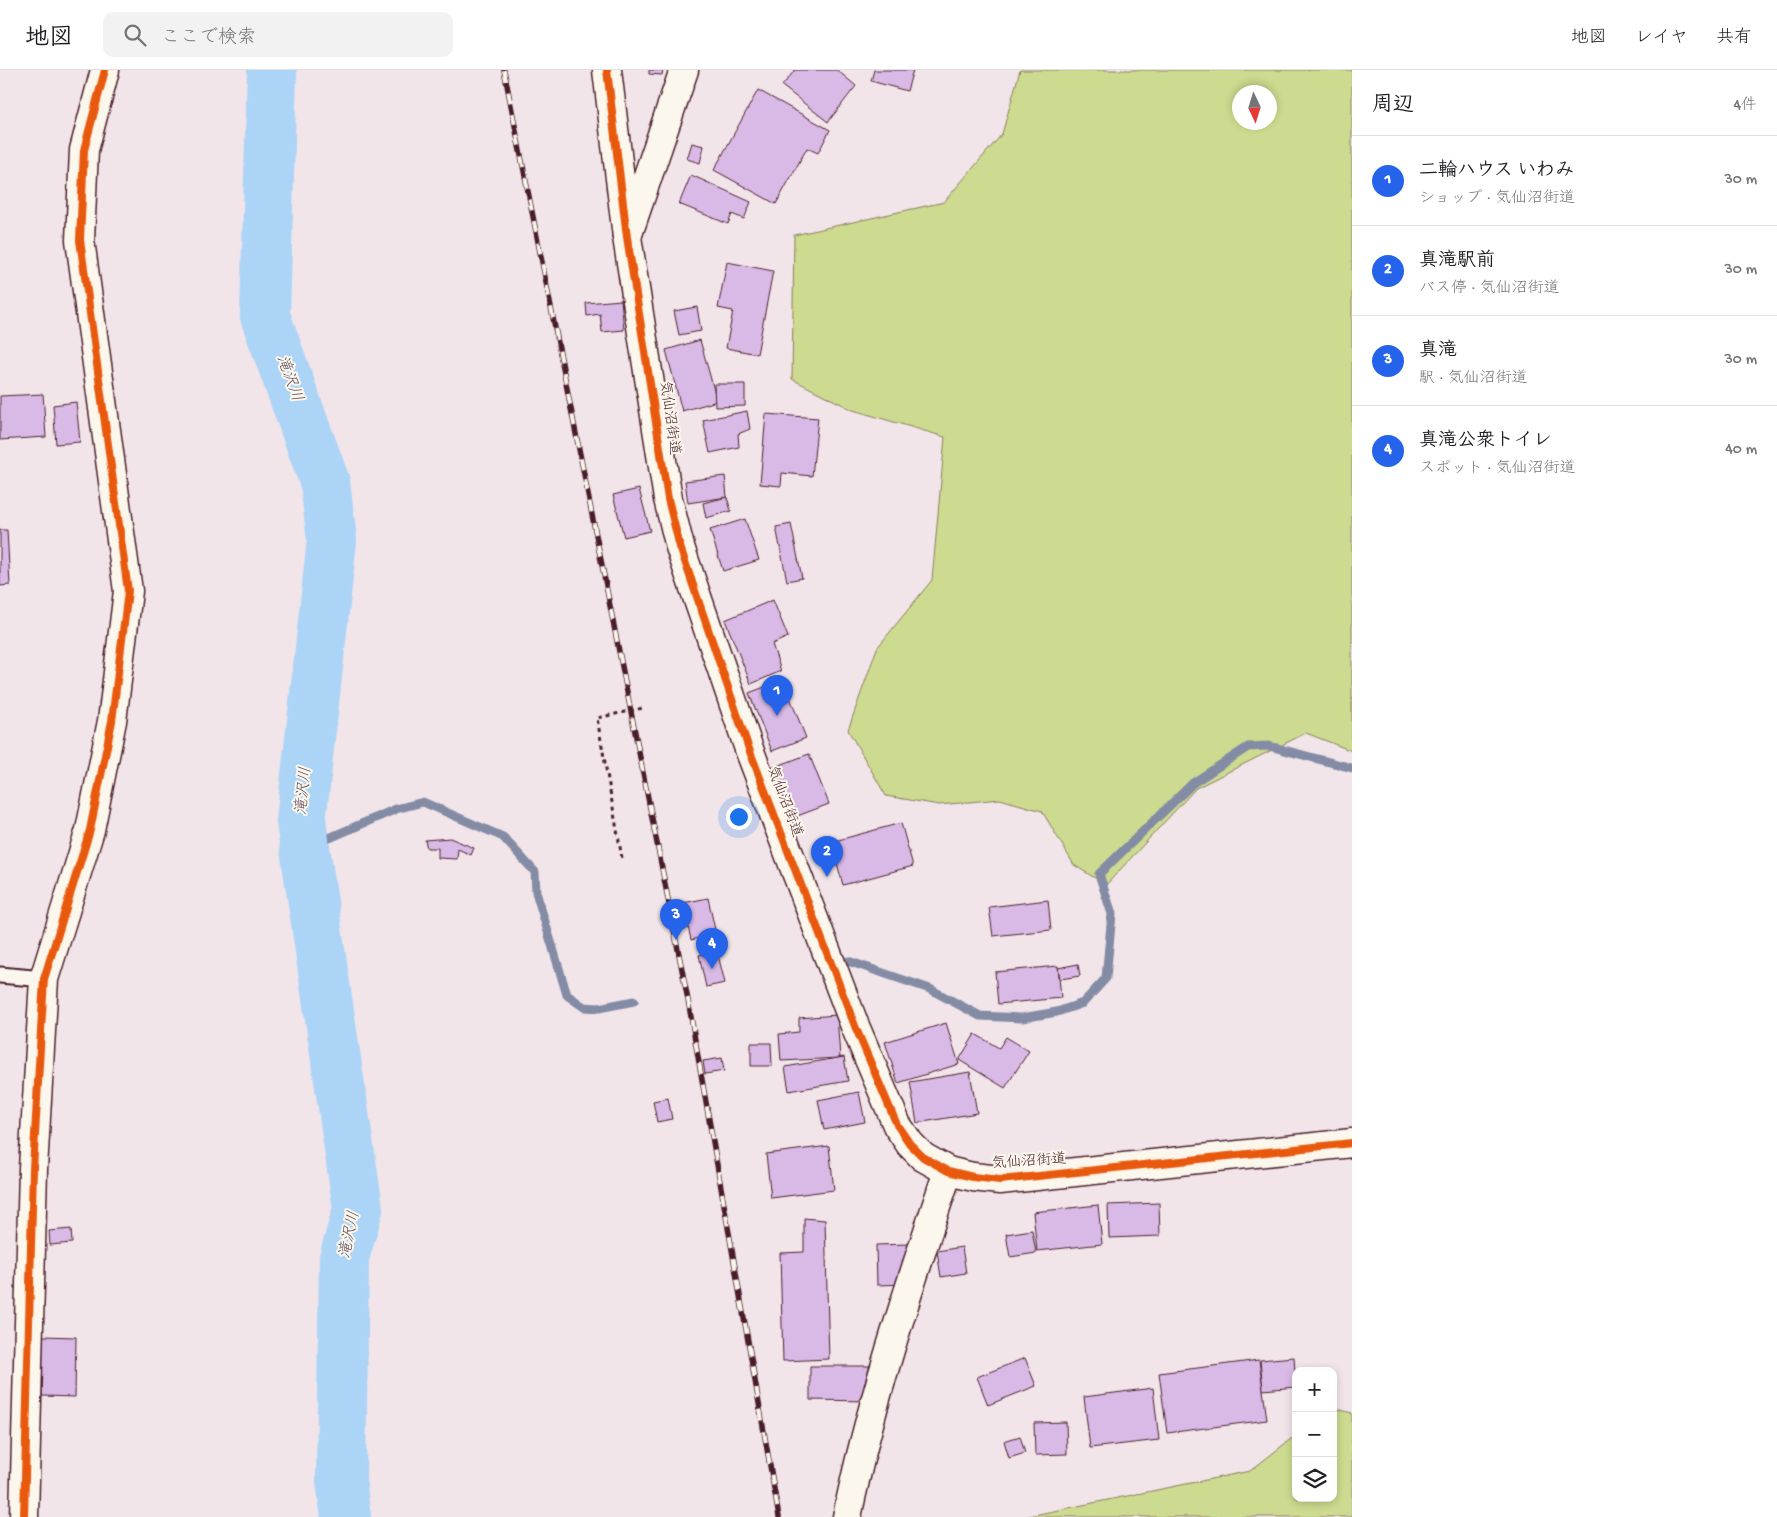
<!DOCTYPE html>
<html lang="ja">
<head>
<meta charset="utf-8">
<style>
  :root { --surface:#fff; --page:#f2f2f2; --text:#202124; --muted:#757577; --line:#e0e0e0; --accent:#2563eb }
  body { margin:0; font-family:"Gochi Hand","Klee One",sans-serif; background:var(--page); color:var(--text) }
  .controls { position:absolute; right:15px; bottom:15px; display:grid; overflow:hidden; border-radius:10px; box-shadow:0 2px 8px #0003 }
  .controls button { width:45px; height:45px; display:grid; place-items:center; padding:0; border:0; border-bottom:1px solid var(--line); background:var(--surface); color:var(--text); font:25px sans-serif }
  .compass { position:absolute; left:1232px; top:15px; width:45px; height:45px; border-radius:50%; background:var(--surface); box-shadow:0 2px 8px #0003; rotate:176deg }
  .you { position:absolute; left:738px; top:746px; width:18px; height:18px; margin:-12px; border:4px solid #fff; border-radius:50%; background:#1a73e8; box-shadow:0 0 0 8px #1a73e833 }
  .badge { display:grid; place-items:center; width:32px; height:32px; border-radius:50%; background:var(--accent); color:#fff; font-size:16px; font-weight:700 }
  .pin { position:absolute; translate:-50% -41px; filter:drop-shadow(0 1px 2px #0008) }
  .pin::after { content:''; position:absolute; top:26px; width:18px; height:15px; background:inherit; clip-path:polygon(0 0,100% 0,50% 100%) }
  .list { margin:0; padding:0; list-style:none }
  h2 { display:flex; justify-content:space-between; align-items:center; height:65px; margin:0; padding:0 20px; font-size:21px }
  h2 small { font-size:16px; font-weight:400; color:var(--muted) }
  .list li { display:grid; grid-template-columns:32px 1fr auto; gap:15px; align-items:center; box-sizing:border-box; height:90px; padding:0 20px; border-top:1px solid var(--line) }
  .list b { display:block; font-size:19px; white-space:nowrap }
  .list p { margin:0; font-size:16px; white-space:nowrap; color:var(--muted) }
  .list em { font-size:16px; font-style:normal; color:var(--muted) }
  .icon { flex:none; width:28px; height:28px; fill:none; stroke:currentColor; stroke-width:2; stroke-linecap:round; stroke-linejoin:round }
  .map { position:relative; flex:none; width:1352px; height:1447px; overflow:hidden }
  header { display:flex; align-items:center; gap:30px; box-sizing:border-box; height:70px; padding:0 25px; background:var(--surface); border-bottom:1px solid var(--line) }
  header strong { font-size:24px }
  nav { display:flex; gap:28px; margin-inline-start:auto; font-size:18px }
  .search { width:350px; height:45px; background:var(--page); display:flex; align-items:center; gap:12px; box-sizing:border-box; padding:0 18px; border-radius:10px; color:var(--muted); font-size:19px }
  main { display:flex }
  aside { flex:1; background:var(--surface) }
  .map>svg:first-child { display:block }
  .green { fill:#ccdb8f; stroke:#8b7d5d; fill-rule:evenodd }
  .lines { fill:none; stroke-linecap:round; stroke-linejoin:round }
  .stream { stroke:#848ca5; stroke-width:9 }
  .river { stroke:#abd4f6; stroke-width:50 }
  .building { fill:#d9bae7; stroke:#4a1f2b }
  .lane-casing { stroke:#4a1f2b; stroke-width:19 }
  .street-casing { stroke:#4a1f2b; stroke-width:31 }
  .secondary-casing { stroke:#4a1f2b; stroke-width:31 }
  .path { stroke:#4a1f2b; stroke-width:3; stroke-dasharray:4 4; stroke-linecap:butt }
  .lane { stroke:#fbf7ec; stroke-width:15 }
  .street { stroke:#fbf7ec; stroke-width:28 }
  .secondary { stroke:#fbf7ec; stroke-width:28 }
  .rail-casing { stroke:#4a1f2b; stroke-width:5.5 }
  .rail { stroke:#fbf7ec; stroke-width:4; stroke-dasharray:11; stroke-linecap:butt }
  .cycleway-casing { stroke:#fbf7ec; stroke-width:11 }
  .cycleway { stroke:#e8590c; stroke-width:8 }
  .labels { text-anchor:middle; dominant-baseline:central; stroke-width:4; stroke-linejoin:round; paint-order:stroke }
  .street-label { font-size:15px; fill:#4a1f2b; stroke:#fbf7ec }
  .water-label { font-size:16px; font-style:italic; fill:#624c5e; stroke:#fbf7ec }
</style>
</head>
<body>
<header>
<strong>地図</strong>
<div class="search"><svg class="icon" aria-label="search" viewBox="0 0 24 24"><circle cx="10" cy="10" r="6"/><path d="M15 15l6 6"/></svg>ここで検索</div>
<nav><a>地図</a><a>レイヤ</a><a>共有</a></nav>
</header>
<main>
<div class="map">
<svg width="1352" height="1447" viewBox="0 0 1352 1447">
  <rect width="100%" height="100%" fill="#f1e5ea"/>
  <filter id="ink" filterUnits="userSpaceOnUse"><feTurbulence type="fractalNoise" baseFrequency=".02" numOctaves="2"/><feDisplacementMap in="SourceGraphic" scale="10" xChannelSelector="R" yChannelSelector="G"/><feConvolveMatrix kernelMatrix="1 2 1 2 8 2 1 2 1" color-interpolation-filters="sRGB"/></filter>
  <g filter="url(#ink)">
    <g class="green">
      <path d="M1020,0H1352V681L1306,663L1196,718L1106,815L1074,795L1042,741L1000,729L939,735L886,726L848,660L877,578L932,510L945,367L853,340L792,309L794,165L944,132L1002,64ZM1240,22H1270V52H1240Z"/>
      <polygon points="1333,1338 1352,1343 1352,1447 1024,1447 1250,1401 1296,1365 1296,1428 1333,1428"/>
    </g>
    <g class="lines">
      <g class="stream">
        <polyline points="309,803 327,769 396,739 423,732 503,767 535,802 536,822 567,925 584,937 599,938 634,931"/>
        <polyline points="848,891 930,919 980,946 1022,948 1057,942 1083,933 1106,908 1112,844 1099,804 1193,713 1248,677 1269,676 1352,698"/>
      </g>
      <polyline class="river" points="272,0 265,246 325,413 332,470 301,751 358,1139 344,1188 341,1411 346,1447"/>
    </g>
    <g class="building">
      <polygon points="649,0 663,0 662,5 649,4"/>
      <polygon points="795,0 837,0 856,16 828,52 782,16"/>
      <polygon points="874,0 913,0 907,21 871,11"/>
      <polygon points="758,20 830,60 818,83 807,78 776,134 714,100"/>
      <polygon points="692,73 704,76 700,93 687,89"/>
      <polygon points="691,105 751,132 744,149 732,144 728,154 679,134"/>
      <polygon points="727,192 773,201 757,284 726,278 733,241 718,238"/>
      <polygon points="621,230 624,260 602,262 600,244 587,246 586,233"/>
      <polygon points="697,237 701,261 679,265 674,241"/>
      <polygon points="700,270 717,331 682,341 666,280"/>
      <polygon points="714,314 745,314 745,336 715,337"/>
      <polygon points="43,324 46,367 0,370 0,326"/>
      <polygon points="76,332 80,372 56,374 53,335"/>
      <polygon points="747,341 750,359 738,364 739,377 710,383 703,350"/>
      <polygon points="766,344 818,348 812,406 782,403 781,416 760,414"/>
      <polygon points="725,406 727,427 688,433 685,411"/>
      <polygon points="639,419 650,461 624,467 613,425"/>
      <polygon points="727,427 731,441 706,448 703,433"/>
      <polygon points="745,449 759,490 723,501 710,460"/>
      <polygon points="791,454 802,508 787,511 776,457"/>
      <polygon points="0,460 7,460 10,515 0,516"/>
      <polygon points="773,530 788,567 772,574 781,601 751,614 725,550"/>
      <polygon points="783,610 806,668 772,681 749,623"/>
      <polygon points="809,684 829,734 792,748 772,698"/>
      <polygon points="901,753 913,796 843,815 831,772"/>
      <polygon points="450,768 474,778 471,785 458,779 457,789 438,788 438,778 427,778 425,770"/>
      <polygon points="708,828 716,864 691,870 683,833"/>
      <polygon points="1048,830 1051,860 993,866 989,837"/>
      <polygon points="717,881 725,913 706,917 699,885"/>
      <polygon points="1078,894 1080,906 1060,909 1058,898"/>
      <polygon points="1058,896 1061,928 998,934 995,902"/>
      <polygon points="837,945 840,988 781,991 779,964 799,962 799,948"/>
      <polygon points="946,953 959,994 898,1013 885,972"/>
      <polygon points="975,964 999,978 1006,967 1029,981 1005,1018 959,990"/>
      <polygon points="751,973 771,973 772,996 751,996"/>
      <polygon points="844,987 848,1011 789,1021 785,997"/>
      <polygon points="722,988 724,1001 705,1004 703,991"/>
      <polygon points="970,1002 977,1043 917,1053 910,1012"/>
      <polygon points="859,1022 865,1052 824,1060 818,1030"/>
      <polygon points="668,1028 672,1049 657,1052 653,1031"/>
      <polygon points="829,1076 834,1120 771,1128 766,1084"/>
      <polygon points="1159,1133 1160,1166 1109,1168 1108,1135"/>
      <polygon points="1098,1135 1102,1174 1037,1181 1033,1142"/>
      <polygon points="804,1148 825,1150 829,1289 783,1291 780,1183 804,1182"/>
      <polygon points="71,1159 72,1173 50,1175 49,1161"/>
      <polygon points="1032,1160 1036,1183 1010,1187 1006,1164"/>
      <polygon points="909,1174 910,1214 877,1215 876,1175"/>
      <polygon points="962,1177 966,1203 941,1207 937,1181"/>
      <polygon points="43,1266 76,1267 75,1327 42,1326"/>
      <polygon points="1294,1287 1296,1317 1263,1320 1260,1290"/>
      <polygon points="1025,1288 1036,1316 988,1335 977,1307"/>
      <polygon points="1259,1290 1267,1350 1167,1363 1159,1303"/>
      <polygon points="810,1296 870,1296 869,1331 810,1330"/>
      <polygon points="1153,1318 1159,1370 1090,1378 1084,1327"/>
      <polygon points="1066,1352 1067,1384 1035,1385 1034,1353"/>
      <polygon points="1020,1366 1025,1383 1009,1388 1004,1371"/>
    </g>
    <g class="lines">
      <g class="lane-casing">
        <polyline id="lane" points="0,905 44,909"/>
      </g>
      <g class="street-casing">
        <g id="street">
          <polyline points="627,167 684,0"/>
          <polyline points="24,1447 33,1099 44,909 90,760 112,651 128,521 80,170 84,80 105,0"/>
          <path d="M847,1447C871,1329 910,1215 948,1101"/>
        </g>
      </g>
      <g class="secondary-casing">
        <polyline id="secondary" points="607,0 627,167 668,429 680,477 749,679 855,956 897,1055 910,1074 923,1087 948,1101 973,1107 1000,1110 1352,1073"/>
      </g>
      <polyline class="path" points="622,788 597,648 643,638"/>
      <use href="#lane" class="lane"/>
      <use href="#street" class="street"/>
      <use href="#secondary" class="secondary"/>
      <g class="rail-casing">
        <polyline id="rail" points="504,0 688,930 779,1447"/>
      </g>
      <use href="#rail" class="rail"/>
      <g class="cycleway-casing">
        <g id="cycleway">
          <polyline points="607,0 627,167 668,429 680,477 749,679 855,956 897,1055 910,1074 923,1087 948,1101 973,1107 1000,1110 1352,1073"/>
          <polyline points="24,1447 33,1099 44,909 90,760 112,651 128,521 80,170 84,80 105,0"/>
        </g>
      </g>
      <use href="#cycleway" class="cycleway"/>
    </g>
  </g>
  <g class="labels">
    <g class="street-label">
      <text transform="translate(669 348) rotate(82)">気仙沼街道</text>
      <text transform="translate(784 732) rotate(69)">気仙沼街道</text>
      <text transform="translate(1029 1092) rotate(-4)">気仙沼街道</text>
    </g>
    <g class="water-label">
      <text transform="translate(288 309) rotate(70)">滝沢川</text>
      <text transform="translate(305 721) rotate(-84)">滝沢川</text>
      <text transform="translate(351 1165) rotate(-78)">滝沢川</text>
    </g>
  </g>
</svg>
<div class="controls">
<button>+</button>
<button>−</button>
<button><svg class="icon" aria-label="layers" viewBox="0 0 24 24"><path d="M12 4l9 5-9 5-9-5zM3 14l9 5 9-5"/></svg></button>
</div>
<svg class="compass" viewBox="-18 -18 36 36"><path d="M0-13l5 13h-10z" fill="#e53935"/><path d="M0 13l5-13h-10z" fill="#757577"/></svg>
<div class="you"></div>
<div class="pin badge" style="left:777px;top:646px">1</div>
<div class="pin badge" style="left:827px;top:807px">2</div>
<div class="pin badge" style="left:676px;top:870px">3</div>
<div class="pin badge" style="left:712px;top:899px">4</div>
</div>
<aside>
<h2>周辺<small>4件</small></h2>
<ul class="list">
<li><span class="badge">1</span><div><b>二輪ハウス いわみ</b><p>ショップ · 気仙沼街道</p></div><em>30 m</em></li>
<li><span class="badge">2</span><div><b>真滝駅前</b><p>バス停 · 気仙沼街道</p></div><em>30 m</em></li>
<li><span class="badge">3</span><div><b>真滝</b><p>駅 · 気仙沼街道</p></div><em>30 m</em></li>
<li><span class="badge">4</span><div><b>真滝公衆トイレ</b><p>スポット · 気仙沼街道</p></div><em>40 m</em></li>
</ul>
</aside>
</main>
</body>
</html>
